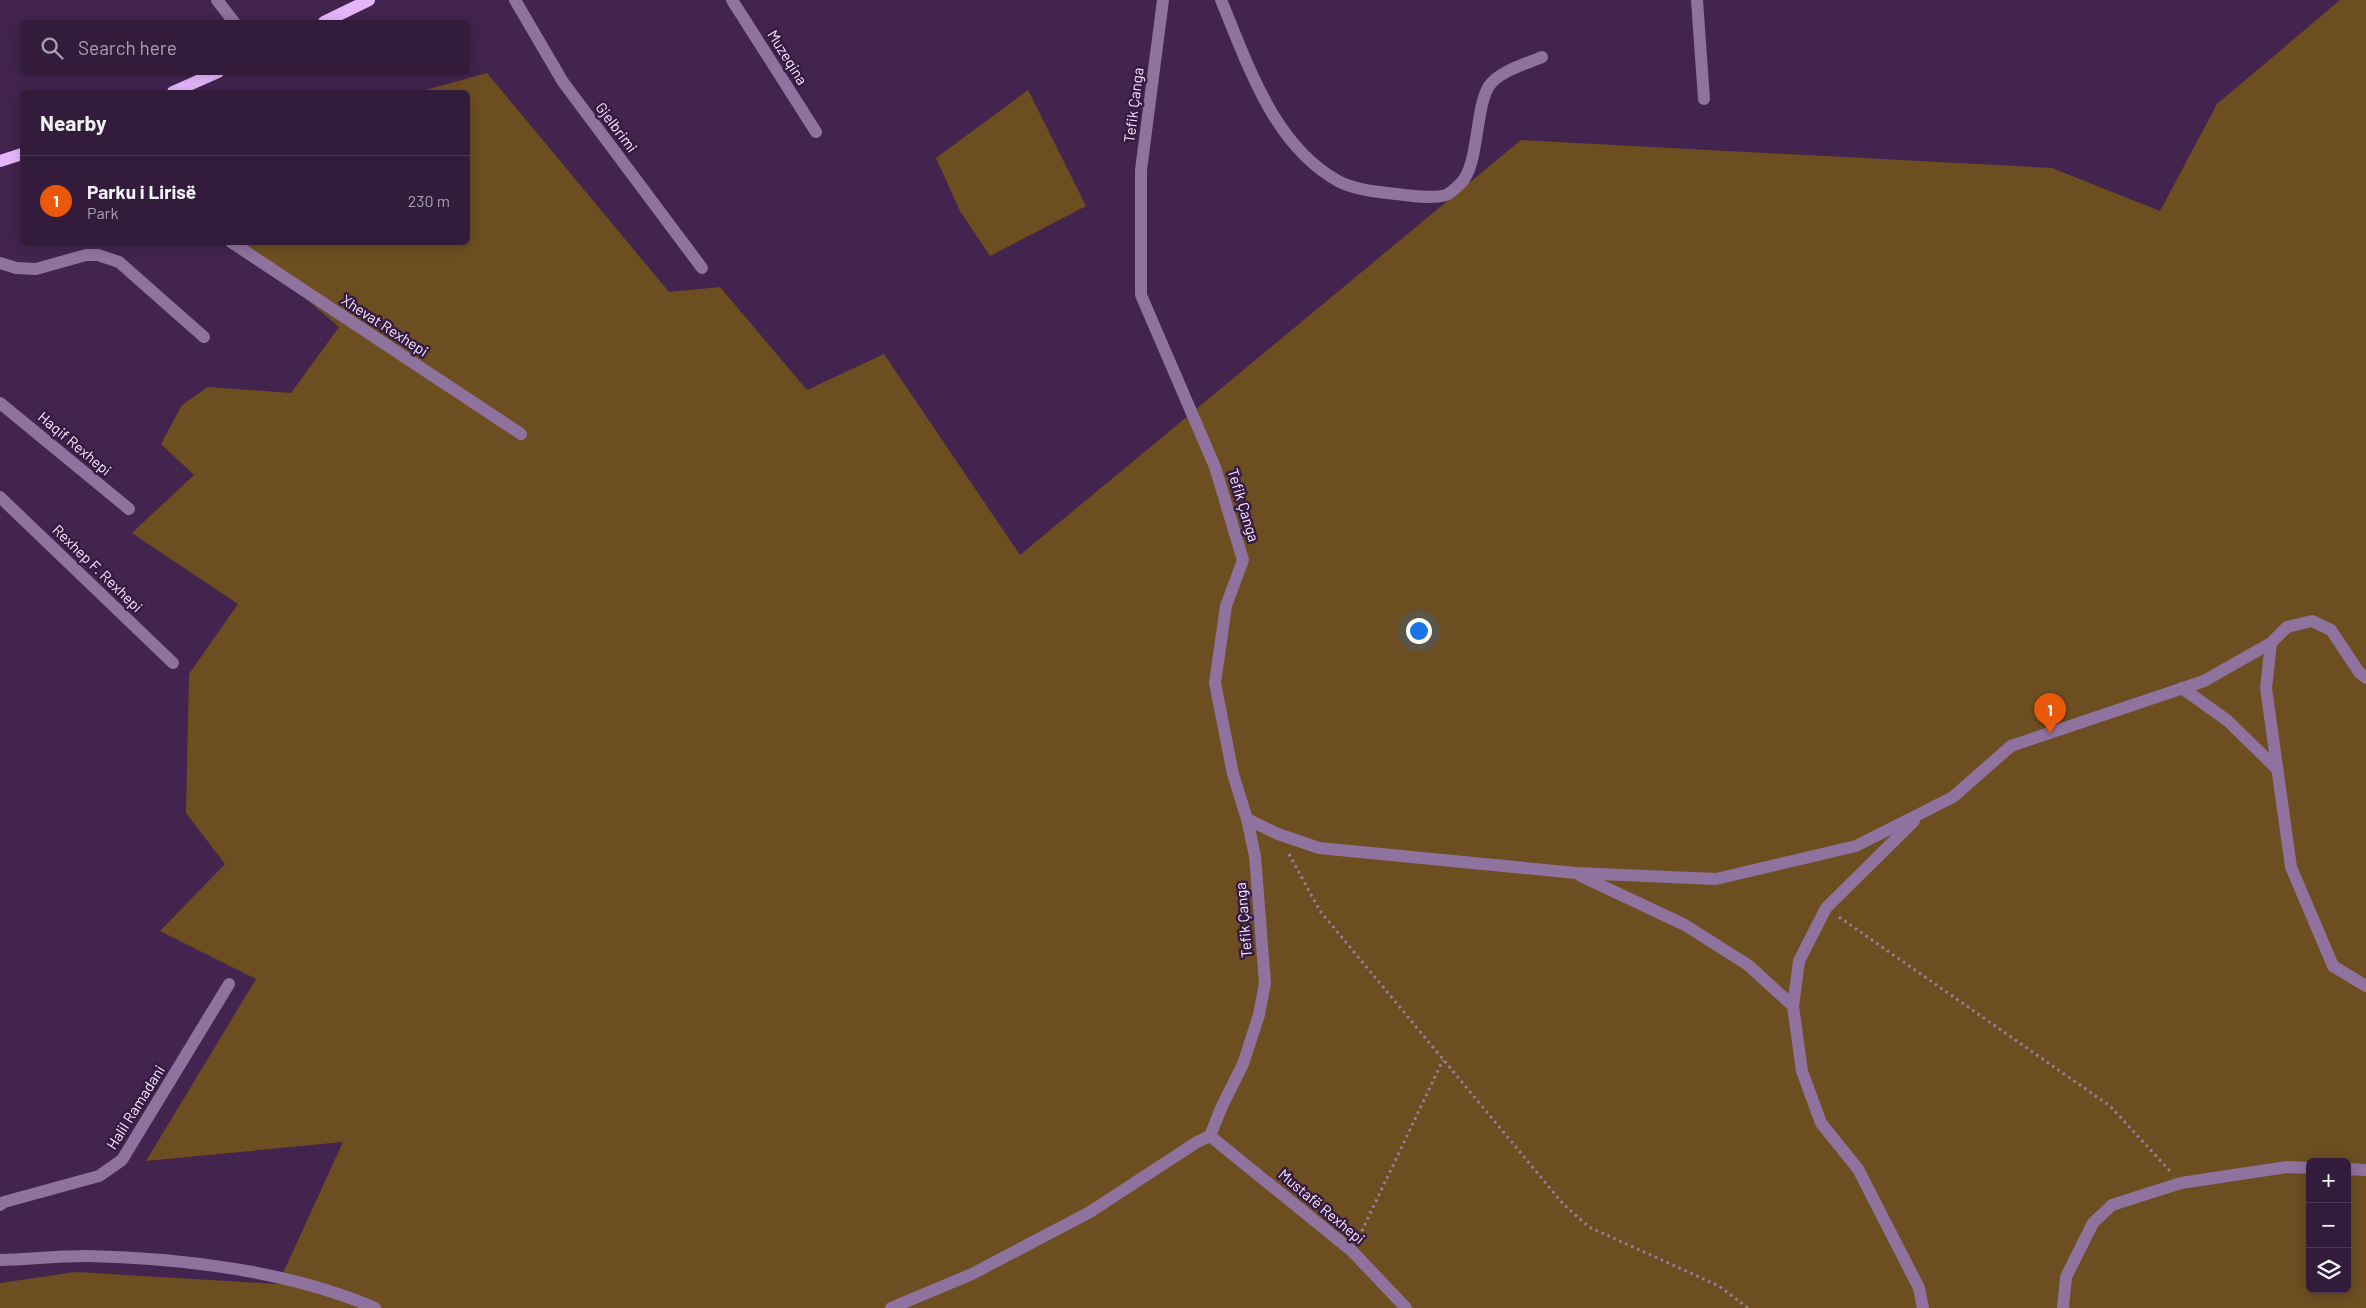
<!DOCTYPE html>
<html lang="en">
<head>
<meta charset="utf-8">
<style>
  :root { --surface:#321b3b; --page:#3d2846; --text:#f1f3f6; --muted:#a8a1af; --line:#4d3955; --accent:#ea580c }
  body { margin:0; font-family:Barlow,sans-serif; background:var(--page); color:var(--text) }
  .controls { position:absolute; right:15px; bottom:15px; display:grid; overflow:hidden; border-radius:8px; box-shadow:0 2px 12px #0003 }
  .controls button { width:45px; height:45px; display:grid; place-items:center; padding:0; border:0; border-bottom:1px solid var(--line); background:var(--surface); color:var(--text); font:25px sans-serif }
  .you { position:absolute; left:1418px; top:630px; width:18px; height:18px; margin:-12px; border:4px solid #fff; border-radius:50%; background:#1a73e8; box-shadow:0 0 0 8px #1a73e833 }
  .badge { display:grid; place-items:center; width:32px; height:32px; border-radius:50%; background:var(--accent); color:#fff; font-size:16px; font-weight:700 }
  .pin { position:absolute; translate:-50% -41px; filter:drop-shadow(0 1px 2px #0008) }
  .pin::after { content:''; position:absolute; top:26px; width:18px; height:15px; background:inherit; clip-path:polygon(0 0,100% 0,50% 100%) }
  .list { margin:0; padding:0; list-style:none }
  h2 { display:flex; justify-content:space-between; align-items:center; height:65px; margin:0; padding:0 20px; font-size:21px }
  h2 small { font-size:16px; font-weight:400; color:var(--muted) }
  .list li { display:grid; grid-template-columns:32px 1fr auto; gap:15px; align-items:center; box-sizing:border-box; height:90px; padding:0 20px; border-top:1px solid var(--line) }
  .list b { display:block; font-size:19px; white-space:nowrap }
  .list p { margin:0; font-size:16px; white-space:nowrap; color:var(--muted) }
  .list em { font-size:16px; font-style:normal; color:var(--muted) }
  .icon { flex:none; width:28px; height:28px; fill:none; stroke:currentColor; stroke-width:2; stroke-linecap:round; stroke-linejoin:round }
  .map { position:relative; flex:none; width:2366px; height:1308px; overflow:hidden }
  .search { position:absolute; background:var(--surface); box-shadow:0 2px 12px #0003; left:20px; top:20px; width:450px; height:55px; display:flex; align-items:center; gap:12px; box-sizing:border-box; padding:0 18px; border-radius:8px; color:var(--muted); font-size:19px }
  .panel { position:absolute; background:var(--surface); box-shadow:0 2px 12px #0003; left:20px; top:90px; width:450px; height:155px; border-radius:8px }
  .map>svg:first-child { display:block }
  .green { fill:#6c4e21; fill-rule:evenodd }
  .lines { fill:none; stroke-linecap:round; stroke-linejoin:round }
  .path { stroke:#95809f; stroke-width:3; stroke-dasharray:2.5 4; stroke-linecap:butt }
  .minor { stroke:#8f729e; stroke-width:12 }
  .major { stroke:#e6b6fd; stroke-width:12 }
  .labels { text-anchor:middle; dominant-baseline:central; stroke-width:5; stroke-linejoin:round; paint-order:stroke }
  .street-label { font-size:15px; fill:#f7ecfc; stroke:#371a44 }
</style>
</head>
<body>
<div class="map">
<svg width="2366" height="1308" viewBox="0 0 2366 1308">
  <rect width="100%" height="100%" fill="#42244f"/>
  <g class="green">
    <path d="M2340,0H2366V1308H0V1283L76,1272L278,1284L343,1142L146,1161L256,979L160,931L225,864L186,813L189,674L238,604L132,533L194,475L161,444L182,405L208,387L291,393L339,327L241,243L468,242V92H418L487,73L669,292L720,287L807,390L884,354L1020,555L1521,140L2052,168L2160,211L2217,104ZM2310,1162H2347V1289H2310Z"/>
    <polygon points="1028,90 1086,206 990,256 960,211 936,158"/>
  </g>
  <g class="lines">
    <g class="path">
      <polyline points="1289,854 1320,911 1564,1205 1589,1227 1719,1286 1748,1308"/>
      <polyline points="1839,917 2110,1106 2170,1171"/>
      <polyline points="1359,1237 1443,1060"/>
    </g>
    <g class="minor">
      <polyline points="217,0 234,22"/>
      <polyline points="515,0 563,82 702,268"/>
      <polyline points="732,0 816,132"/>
      <polyline points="1163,0 1141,170 1141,295 1215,467 1243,560 1226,606 1215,683 1233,774 1247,819 1255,856 1265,983 1259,1015 1243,1064 1222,1106 1210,1136"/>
      <path d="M1221,0C1248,64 1273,145 1338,181C1355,190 1378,192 1397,194C1411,196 1432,199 1446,195C1451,193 1457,187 1461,183C1479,165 1475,108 1489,86C1499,71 1526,64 1542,57"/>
      <polyline points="1697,0 1704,99"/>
      <polyline points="231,242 521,434"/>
      <polyline points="0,263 16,268 36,269 86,255 98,255 119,262 204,337"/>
      <polyline points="0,403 129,509"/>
      <polyline points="0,497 173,663"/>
      <polyline points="2271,643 2266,688 2291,867 2333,966 2366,986"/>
      <polyline points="2182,688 2228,721 2276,768"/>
      <polyline points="1247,819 1278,834 1319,848 1576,873 1716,879 1856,846 1953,797 2011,746 2204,681 2271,643 2287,627 2312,621 2331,630 2359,672 2366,678"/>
      <polyline points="1914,821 1826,908 1799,961 1793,1006 1802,1071 1821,1123 1858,1169 1919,1288 1923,1308"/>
      <polyline points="1581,876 1685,925 1748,965 1793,1006"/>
      <polyline points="1210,1136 1352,1251 1406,1308"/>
      <polyline points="2347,1169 2366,1170"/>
      <polyline points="0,1205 4,1202 99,1176 122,1160 229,984"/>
      <path d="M0,1260C29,1259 59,1256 88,1256C181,1258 290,1271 375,1308"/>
      <polyline points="891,1308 972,1274 1090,1212 1197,1142 1210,1136"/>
      <polyline points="2063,1308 2066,1277 2093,1223 2112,1205 2181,1183 2287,1167 2310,1168"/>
    </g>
    <g class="major">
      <polyline points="324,22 369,0"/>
      <polyline points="173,92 218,72"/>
      <polyline points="0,161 22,154"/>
    </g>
  </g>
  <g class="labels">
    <g class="street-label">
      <text transform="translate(788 57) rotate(58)">Muzeqina</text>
      <text transform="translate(1133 105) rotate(-83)">Tefik Çanga</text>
      <text transform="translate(617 127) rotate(53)">Gjelbrimi</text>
      <text transform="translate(385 325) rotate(33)">Xhevat Rexhepi</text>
      <text transform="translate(75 443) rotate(40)">Haqif Rexhepi</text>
      <text transform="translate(1244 505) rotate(73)">Tefik Çanga</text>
      <text transform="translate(98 568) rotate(44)">Rexhep F. Rexhepi</text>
      <text transform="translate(1243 920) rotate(-95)">Tefik Çanga</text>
      <text transform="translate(135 1107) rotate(-58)">Halil Ramadani</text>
      <text transform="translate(1322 1206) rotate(40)">Mustafë Rexhepi</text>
    </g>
  </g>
</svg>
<div class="controls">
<button>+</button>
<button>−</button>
<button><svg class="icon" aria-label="layers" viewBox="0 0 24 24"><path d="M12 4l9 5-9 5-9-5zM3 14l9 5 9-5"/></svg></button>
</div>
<div class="you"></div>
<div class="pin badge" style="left:2050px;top:734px">1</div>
<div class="search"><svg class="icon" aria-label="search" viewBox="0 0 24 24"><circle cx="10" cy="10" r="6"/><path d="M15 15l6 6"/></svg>Search here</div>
<section class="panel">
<h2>Nearby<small></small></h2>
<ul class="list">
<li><span class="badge">1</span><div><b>Parku i Lirisë</b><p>Park</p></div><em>230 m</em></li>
</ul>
</section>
</div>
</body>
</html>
